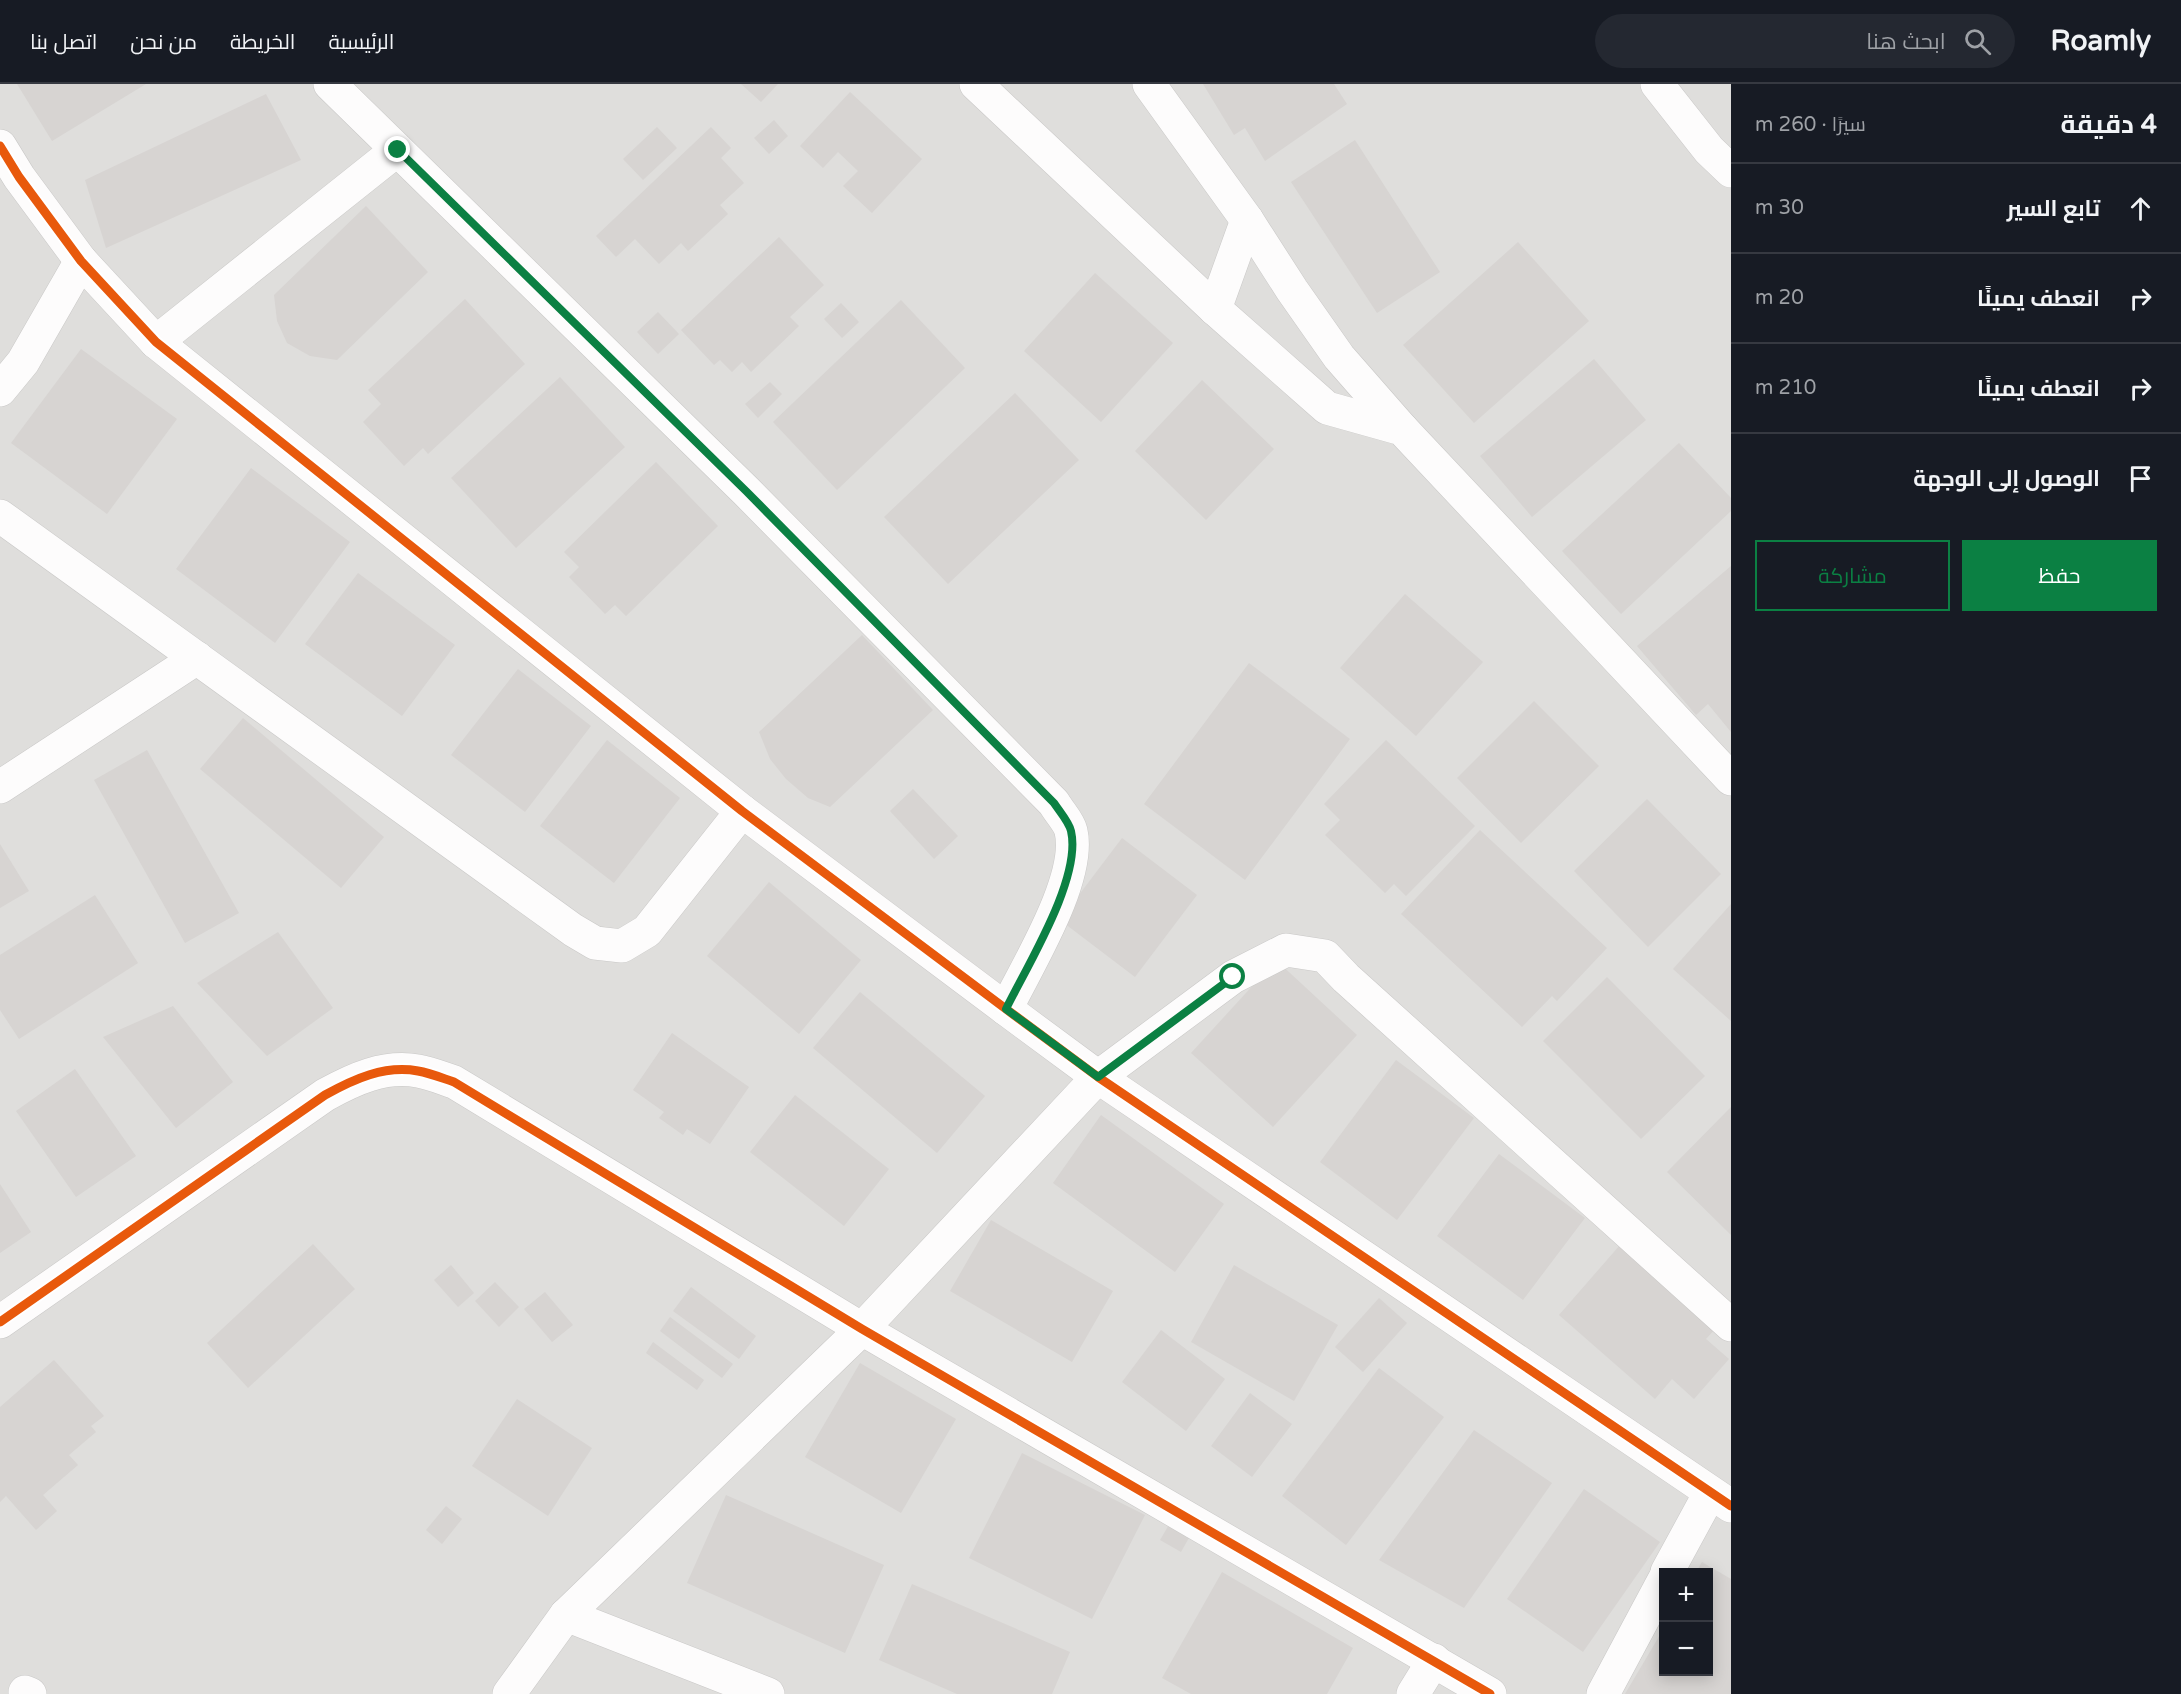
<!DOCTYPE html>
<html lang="ar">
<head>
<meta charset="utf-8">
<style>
  :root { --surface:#171b24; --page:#242831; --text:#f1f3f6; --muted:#9ea1a6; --line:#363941; --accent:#0b8043 }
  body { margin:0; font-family:"Varela Round",Cairo,sans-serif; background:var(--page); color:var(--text); direction:rtl }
  .controls { position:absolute; right:18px; bottom:18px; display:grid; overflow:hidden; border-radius:0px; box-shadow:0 3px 15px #0003 }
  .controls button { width:54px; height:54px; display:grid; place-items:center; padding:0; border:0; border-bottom:2px solid var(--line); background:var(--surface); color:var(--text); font:30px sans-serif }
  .stop { position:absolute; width:18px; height:18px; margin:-14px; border:4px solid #0b8043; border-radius:50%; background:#fff }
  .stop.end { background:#0b8043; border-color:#fff; box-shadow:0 2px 6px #0008 }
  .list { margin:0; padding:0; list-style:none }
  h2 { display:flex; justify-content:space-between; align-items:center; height:78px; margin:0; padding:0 24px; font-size:26px }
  h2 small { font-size:20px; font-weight:400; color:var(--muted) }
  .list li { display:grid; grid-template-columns:39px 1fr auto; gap:18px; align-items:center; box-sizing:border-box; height:90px; padding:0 24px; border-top:2px solid var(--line) }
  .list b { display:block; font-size:22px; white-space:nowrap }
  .list em { font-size:20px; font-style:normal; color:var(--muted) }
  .actions { display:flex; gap:12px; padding:18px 24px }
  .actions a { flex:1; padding:14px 0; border:2px solid var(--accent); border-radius:0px; text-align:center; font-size:21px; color:var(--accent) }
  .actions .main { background:var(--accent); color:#fff }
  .icon { flex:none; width:33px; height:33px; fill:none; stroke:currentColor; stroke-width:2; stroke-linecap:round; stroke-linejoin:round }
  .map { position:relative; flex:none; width:1731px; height:1610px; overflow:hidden; direction:ltr }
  header { display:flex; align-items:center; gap:36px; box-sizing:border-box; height:84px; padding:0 30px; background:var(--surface); border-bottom:2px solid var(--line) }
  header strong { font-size:28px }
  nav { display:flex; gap:33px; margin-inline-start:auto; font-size:21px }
  .search { width:420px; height:54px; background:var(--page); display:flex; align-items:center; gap:15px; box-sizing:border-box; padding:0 21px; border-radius:33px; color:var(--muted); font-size:22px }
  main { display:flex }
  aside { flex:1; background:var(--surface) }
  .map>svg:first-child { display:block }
  .residential { fill:#dfdedc; fill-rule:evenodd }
  .building { fill:#d7d4d2 }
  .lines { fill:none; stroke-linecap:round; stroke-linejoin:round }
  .street-casing { stroke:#c9c8c7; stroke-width:34 }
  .street { stroke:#fdfcfc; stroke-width:33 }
  .cycleway-casing { stroke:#fff; stroke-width:13 }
  .cycleway { stroke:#e8590c; stroke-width:9 }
  .route { stroke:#0b8043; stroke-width:8 }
</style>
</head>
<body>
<header>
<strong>Roamly</strong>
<div class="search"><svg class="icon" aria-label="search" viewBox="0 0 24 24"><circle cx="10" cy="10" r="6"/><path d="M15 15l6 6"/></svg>ابحث هنا</div>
<nav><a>الرئيسية</a><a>الخريطة</a><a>من نحن</a><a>اتصل بنا</a></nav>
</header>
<main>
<aside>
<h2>4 دقيقة<small>سيرًا · 260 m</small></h2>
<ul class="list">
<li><svg class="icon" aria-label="ahead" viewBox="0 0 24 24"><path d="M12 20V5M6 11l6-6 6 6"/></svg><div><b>تابع السير</b></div><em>30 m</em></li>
<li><svg class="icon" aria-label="right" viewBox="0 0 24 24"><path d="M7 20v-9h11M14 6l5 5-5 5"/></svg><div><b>انعطف يمينًا</b></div><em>20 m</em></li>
<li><svg class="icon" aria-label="right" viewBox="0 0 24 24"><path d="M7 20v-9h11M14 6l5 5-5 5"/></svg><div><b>انعطف يمينًا</b></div><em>210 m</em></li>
<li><svg class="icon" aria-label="arrive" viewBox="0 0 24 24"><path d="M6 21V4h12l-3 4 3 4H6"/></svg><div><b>الوصول إلى الوجهة</b></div></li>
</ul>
<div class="actions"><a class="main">حفظ</a><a>مشاركة</a></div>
</aside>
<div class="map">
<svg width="1731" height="1610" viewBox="0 0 1731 1610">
  <rect width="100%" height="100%" fill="#f0eeeb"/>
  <path class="residential" d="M0,0H1731V1610H0ZM1664,1488H1708V1588H1664Z"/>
  <g class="building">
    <polygon points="17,0 146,0 52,57"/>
    <polygon points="741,0 778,0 761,18"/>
    <polygon points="1203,0 1334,0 1347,20 1265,77 1245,44 1234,51"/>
    <polygon points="850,8 922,75 872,129 843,102 858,87 838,68 823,84 800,62"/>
    <polygon points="266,10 301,76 106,164 85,96"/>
    <polygon points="774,36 788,52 769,70 754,54"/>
    <polygon points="657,43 677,64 643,96 623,75"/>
    <polygon points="711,43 731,64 721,74 744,99 720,121 728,130 688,167 681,159 659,180 635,155 616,173 596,152"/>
    <polygon points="1355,56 1440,188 1377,229 1291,98"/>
    <polygon points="366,122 428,188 337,276 310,272 287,259 277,237 274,211"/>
    <polygon points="779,153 824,201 790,233 799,242 751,288 742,278 732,288 720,276 714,281 681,246"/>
    <polygon points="1518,158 1589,237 1474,339 1403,261"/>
    <polygon points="1095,189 1173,259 1101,338 1024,267"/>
    <polygon points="465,215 525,280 428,370 423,364 404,382 363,338 381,320 368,306"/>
    <polygon points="901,216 965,284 837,406 773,338"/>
    <polygon points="841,219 859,238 842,254 824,235"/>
    <polygon points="658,228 679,250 658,270 637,248"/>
    <polygon points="81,265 177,335 107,430 11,359"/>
    <polygon points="1594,275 1646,336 1532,433 1480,372"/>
    <polygon points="560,293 625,363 516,464 451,394"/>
    <polygon points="1202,296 1274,365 1206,436 1135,367"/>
    <polygon points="770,298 782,310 758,334 745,320"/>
    <polygon points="1015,309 1079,376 948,500 884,433"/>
    <polygon points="1679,359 1731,414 1731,427 1621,530 1562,467"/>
    <polygon points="656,378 718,442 626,532 615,521 605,530 569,493 579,483 564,468"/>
    <polygon points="251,384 350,458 275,559 176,485"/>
    <polygon points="1731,482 1731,648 1708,620 1696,631 1637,562"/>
    <polygon points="358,489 455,561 402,632 305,560"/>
    <polygon points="1405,510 1483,578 1416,652 1340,584"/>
    <polygon points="862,551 933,626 830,723 808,714 786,695 770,675 759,648"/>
    <polygon points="1249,579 1350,655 1245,796 1144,720"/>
    <polygon points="518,585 591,642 525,728 451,671"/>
    <polygon points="1534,617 1599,682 1521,759 1457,694"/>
    <polygon points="243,634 384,753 341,804 200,685"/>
    <polygon points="607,656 680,714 614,799 540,742"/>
    <polygon points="1386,656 1475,742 1406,812 1394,800 1385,809 1325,751 1340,736 1324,720"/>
    <polygon points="147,666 239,829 185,859 94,696"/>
    <polygon points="913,705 958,752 934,775 890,727"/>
    <polygon points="1647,715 1721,790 1648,863 1574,787"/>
    <polygon points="1480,746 1607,864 1557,917 1552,912 1522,943 1401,830"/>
    <polygon points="1122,754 1197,811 1135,893 1060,836"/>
    <polygon points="0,760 29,807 0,824"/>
    <polygon points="769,798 861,876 799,950 707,872"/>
    <polygon points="95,811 138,879 19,955 0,926 0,871"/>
    <polygon points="1731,820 1731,937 1673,885"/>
    <polygon points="278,848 333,924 267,972 197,899"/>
    <polygon points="1276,876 1357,951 1273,1043 1191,969"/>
    <polygon points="1607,893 1705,992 1641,1055 1543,957"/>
    <polygon points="860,908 985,1012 937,1069 813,964"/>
    <polygon points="173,922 233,998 176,1044 103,953"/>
    <polygon points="672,949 749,1003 710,1060 687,1045 683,1051 659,1034 664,1028 633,1006"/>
    <polygon points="1396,976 1474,1034 1397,1136 1320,1078"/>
    <polygon points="75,985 136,1072 76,1113 16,1027"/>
    <polygon points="795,1011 889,1085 844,1142 750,1068"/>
    <polygon points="1731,1023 1731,1151 1667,1088"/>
    <polygon points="1101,1031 1224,1120 1175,1188 1053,1099"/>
    <polygon points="1499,1070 1585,1134 1523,1216 1437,1152"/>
    <polygon points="0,1100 31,1148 0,1169"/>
    <polygon points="991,1136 1113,1207 1072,1278 950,1207"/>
    <polygon points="313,1160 355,1205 248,1304 207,1259"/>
    <polygon points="1620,1161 1715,1245 1706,1255 1729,1275 1694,1315 1672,1295 1655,1315 1559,1231"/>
    <polygon points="451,1181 474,1209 458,1223 434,1196"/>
    <polygon points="1234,1181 1338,1241 1294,1317 1191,1258"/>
    <polygon points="495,1198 519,1223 499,1243 475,1217"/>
    <polygon points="691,1203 756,1252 739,1275 673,1227"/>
    <polygon points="545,1208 573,1241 552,1258 524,1225"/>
    <polygon points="1379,1214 1407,1239 1363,1288 1335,1263"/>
    <polygon points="670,1233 733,1280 722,1294 660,1247"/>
    <polygon points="1161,1246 1225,1295 1186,1347 1122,1298"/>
    <polygon points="653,1258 704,1296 697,1306 646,1269"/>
    <polygon points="54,1276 104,1332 91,1342 96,1348 69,1371 78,1381 43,1411 57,1427 36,1446 6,1412 0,1418 0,1323"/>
    <polygon points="860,1279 956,1335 901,1429 805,1373"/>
    <polygon points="1379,1284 1444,1333 1346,1461 1282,1412"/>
    <polygon points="1250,1309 1292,1340 1252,1393 1211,1362"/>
    <polygon points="517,1315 592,1364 548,1432 472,1382"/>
    <polygon points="1474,1346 1552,1399 1464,1524 1379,1476"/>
    <polygon points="1022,1369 1145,1431 1092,1535 969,1474"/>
    <polygon points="1584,1405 1660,1458 1583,1568 1507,1515"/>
    <polygon points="726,1411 884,1481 845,1569 687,1499"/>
    <polygon points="446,1422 462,1435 442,1460 426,1446"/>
    <polygon points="1170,1439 1190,1452 1181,1468 1160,1456"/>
    <polygon points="1702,1478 1731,1495 1731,1610 1625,1610 1664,1544 1664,1588 1708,1588 1708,1488 1696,1488"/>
    <polygon points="1222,1488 1353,1564 1327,1610 1191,1610 1162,1594"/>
    <polygon points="912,1500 1070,1568 1052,1610 957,1610 879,1576"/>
  </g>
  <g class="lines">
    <g class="street-casing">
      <g id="street">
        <path d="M330,0L746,407L1054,719C1059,728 1069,738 1071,747C1082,794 1027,882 1006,925"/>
        <polyline points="976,0 1215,225 1327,324 1402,345 1731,695"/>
        <polyline points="1149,0 1247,136 1292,206 1339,273 1402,345"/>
        <polyline points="1657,0 1709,66 1731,87"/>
        <polyline points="0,62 19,93 81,177 156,258 742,727 1006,925 1098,993 1731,1422"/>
        <polyline points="1215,225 1247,136"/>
        <polyline points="156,258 397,66"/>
        <polyline points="0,306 23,278 81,177"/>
        <polyline points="0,432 573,846 595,859 622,862 647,847 742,727"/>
        <polyline points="0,703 197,574"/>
        <path d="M0,1238L325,1011C354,995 384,981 418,987C430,989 442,994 454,998L862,1245L1490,1610"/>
        <polyline points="1667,1488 1710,1409"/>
        <polyline points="566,1531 768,1610"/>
        <polyline points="25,1608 30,1610"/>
        <polyline points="509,1610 566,1531 862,1245 1098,993 1233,893 1286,866 1325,872 1346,894 1731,1241"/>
        <polyline points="1413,1610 1434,1576"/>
        <polyline points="1603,1610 1664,1496"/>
      </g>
    </g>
    <use href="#street" class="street"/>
    <g class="cycleway-casing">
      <g id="cycleway">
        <polyline points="0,62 19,93 81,177 156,258 742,727 1006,925 1098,993 1731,1422"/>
        <path d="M0,1238L325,1011C354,995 384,981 418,987C430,989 442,994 454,998L862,1245L1490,1610"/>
      </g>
    </g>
    <use href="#cycleway" class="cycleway"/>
  </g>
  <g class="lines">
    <path class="route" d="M398,66L746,407L1054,719C1060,728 1069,738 1071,747C1082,794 1027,882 1006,925L1098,993L1233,893"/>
  </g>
</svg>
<div class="controls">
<button>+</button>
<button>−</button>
</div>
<div class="stop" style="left:1233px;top:893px"></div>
<div class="stop end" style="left:398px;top:66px"></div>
</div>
</main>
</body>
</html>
